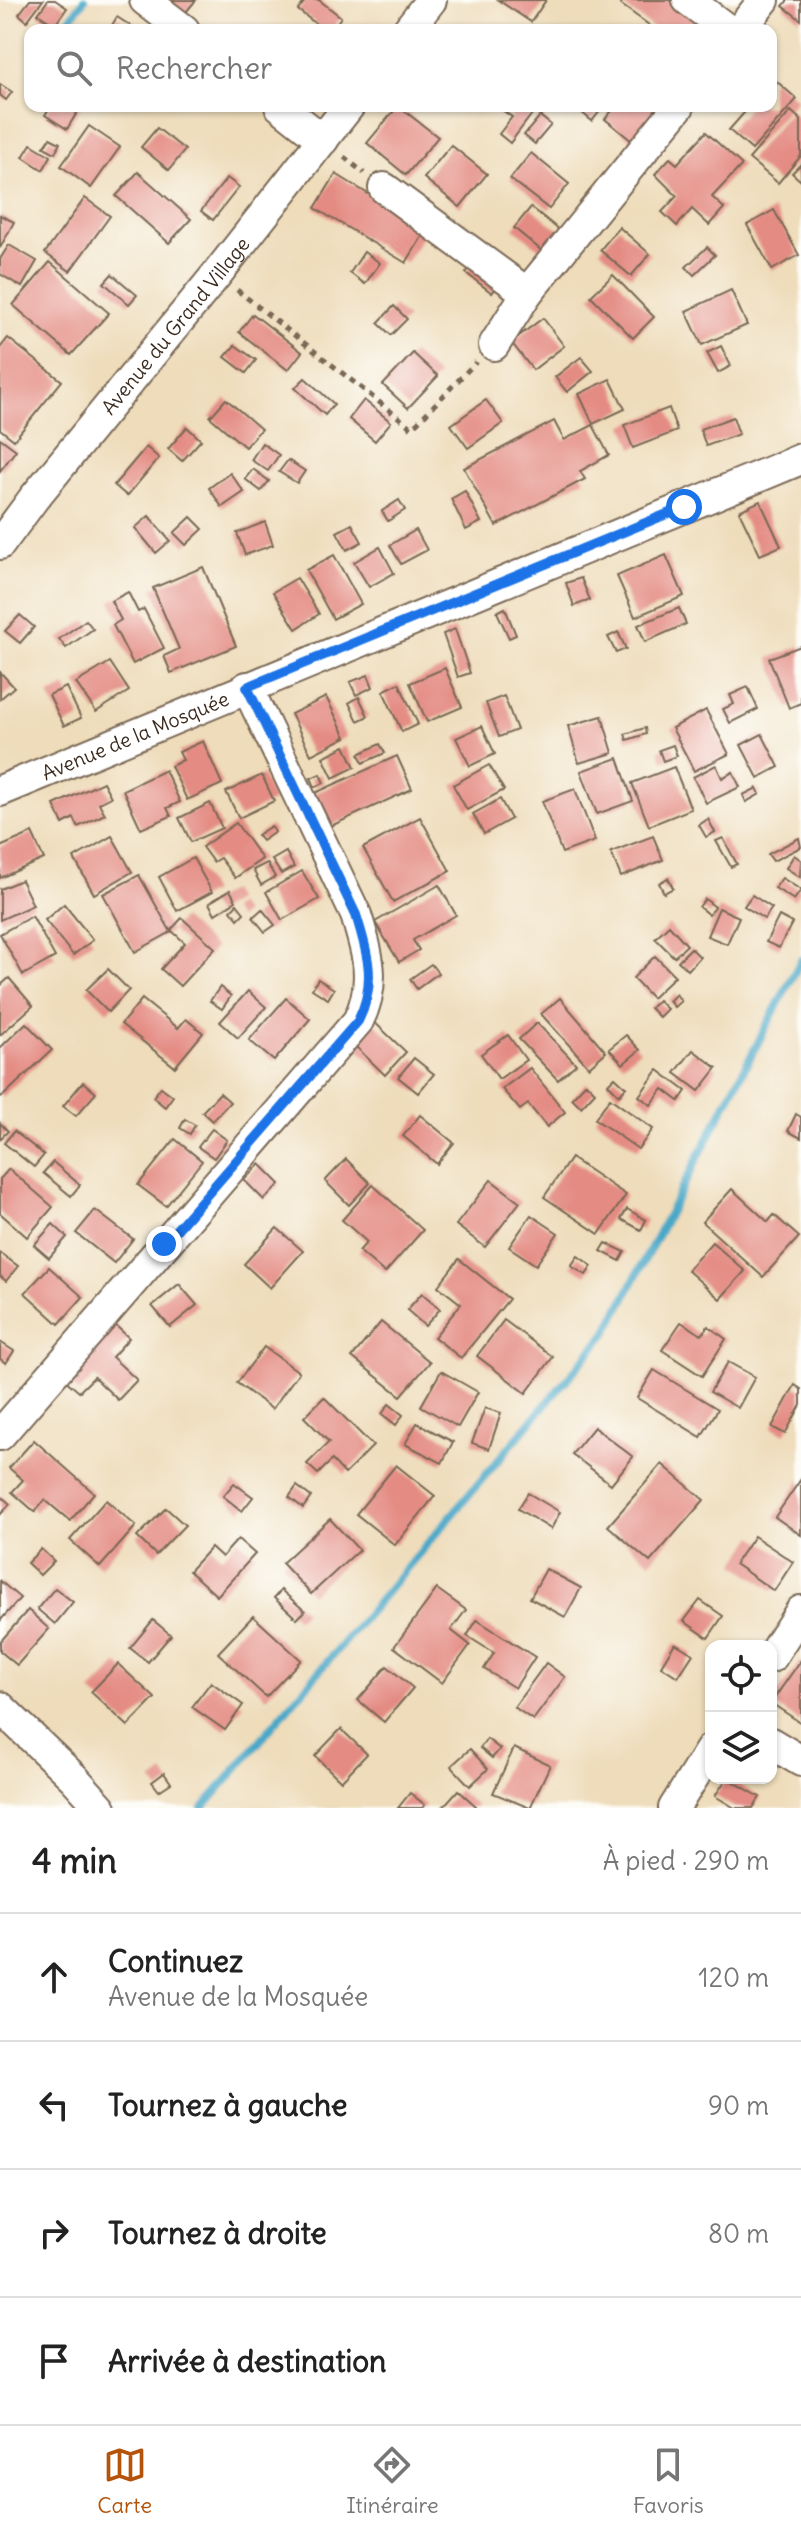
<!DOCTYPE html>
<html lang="fr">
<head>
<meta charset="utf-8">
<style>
  :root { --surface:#fff; --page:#f2f2f2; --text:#222; --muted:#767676; --line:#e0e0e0; --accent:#b45309 }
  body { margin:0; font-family:Delius,sans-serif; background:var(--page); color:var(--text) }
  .controls { position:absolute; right:24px; bottom:24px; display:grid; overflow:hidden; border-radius:16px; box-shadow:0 2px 6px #0004 }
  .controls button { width:72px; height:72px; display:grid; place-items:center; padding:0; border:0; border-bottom:2px solid var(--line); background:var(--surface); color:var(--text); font:40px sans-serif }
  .stop { position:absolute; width:24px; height:24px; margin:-18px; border:6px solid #1a73e8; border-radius:50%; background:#fff }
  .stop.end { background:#1a73e8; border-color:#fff; box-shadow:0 2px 8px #0008 }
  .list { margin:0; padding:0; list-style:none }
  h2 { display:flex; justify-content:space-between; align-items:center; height:104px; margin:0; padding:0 32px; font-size:34px }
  h2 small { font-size:26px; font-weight:400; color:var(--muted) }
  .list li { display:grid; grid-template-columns:52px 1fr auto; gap:24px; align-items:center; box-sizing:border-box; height:128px; padding:0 32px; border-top:2px solid var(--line) }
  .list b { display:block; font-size:30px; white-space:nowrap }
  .list p { margin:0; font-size:26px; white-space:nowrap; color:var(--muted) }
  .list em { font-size:26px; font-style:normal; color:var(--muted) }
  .icon { flex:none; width:44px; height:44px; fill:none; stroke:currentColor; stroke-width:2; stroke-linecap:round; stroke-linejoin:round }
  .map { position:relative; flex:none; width:801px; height:1808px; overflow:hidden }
  .search { position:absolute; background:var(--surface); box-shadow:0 2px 6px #0004; left:24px; right:24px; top:24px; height:88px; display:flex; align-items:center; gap:20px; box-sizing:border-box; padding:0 28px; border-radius:16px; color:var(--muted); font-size:30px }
  .sheet { height:616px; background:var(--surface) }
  nav { display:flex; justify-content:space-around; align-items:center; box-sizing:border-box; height:112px; border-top:2px solid var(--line); background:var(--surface); font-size:22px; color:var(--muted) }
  nav a { display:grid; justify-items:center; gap:4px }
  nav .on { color:var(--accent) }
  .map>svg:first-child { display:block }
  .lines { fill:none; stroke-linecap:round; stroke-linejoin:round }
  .stream { stroke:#49a8c8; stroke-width:8 }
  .building { fill:#e48c84 }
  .minor-casing { stroke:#7a6855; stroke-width:34 }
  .path { stroke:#7a6855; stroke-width:5; stroke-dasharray:6 6; stroke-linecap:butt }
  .minor { stroke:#fff; stroke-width:30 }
  .route { stroke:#1a73e8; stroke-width:10 }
  .labels { text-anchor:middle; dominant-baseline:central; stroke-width:7; stroke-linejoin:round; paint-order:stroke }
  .street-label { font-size:20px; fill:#3b2a1e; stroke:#fdfcf7 }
</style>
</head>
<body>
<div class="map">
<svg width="801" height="1808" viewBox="0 0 801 1808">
  <rect width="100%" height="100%" fill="#fdfcf7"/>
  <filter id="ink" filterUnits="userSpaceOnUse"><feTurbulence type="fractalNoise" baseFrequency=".0125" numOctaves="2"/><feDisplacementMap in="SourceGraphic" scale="16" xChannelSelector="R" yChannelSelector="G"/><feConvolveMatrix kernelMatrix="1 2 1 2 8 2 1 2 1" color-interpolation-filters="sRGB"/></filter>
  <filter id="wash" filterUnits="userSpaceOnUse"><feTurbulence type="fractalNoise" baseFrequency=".006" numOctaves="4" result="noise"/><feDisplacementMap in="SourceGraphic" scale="32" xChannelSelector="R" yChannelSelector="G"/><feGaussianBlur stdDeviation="1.8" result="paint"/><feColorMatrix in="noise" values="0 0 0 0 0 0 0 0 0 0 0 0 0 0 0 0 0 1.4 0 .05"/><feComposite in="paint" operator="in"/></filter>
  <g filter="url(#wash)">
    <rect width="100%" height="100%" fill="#eedcba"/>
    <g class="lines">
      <g class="stream">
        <polyline points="62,30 84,0"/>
        <polyline points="203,1808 607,1332 801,960"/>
      </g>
    </g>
    <g id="blocks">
      <g class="building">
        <polygon points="30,0 43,0 27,21 19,14"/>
        <polygon points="48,0 55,0 67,8 55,25 38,14"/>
        <polygon points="162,0 196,0 182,17"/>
        <polygon points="306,0 319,0 341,17 332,30 324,30 298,10"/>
        <polygon points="498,0 546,0 531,22"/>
        <polygon points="624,0 670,0 700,22 693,30 656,30 620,4"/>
        <polygon points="788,0 801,0 801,20 783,6"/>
        <polygon points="117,17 137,30 109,30"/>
        <polygon points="774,79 797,99 752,150 729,130 750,106 771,106 771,82"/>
        <polygon points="0,84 12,92 6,100 0,95"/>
        <polygon points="51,106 81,106 67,129 45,115"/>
        <polygon points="398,106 438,137 406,175 367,143"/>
        <polygon points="496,106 538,106 510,143 499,134 512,117"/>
        <polygon points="574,106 604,106 592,121"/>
        <polygon points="616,106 660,106 632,141 605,119"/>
        <polygon points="791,111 801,120 801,156 778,183 749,159"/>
        <polygon points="540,116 551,125 535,144 524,135"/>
        <polygon points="89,126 120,147 91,188 61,166"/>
        <polygon points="157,128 185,150 169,170 141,147"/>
        <polygon points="706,132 742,165 712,197 724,208 709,225 692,209 677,226 662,212 677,196 655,174 670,158 677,164"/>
        <polygon points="50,138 60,143 55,153 44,147"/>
        <polygon points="31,144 51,156 43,170 23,157"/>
        <polygon points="451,145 487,174 460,207 424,178"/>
        <polygon points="531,153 569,184 549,209 510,179"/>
        <polygon points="801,164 801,181 792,173"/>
        <polygon points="138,172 191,219 169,243 116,196"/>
        <polygon points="336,174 426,230 406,263 315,208"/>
        <polygon points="227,178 239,187 213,220 201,211"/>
        <polygon points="85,198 110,216 70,271 45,253"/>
        <polygon points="531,207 559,230 542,251 514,228"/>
        <polygon points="774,210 799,255 772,270 747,225"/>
        <polygon points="0,215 14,222 0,248"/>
        <polygon points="619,227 650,254 631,276 600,250"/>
        <polygon points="9,245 37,261 22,287 0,274 0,259"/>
        <polygon points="707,247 715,255 694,275 686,267"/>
        <polygon points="364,252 380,263 365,284 350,273"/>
        <polygon points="50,262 109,313 71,355 13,305"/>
        <polygon points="473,264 499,284 492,293 466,273"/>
        <polygon points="112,274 137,295 129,304 104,283"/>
        <polygon points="613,275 654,317 633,338 591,296"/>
        <polygon points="731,290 747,325 702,345 686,311"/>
        <polygon points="394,306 407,319 391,335 378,323"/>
        <polygon points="253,314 302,352 288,370 239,332"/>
        <polygon points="543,318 564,346 533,370 511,342"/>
        <polygon points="8,338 62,381 14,440 0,429 0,348"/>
        <polygon points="235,345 256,360 246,373 225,357"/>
        <polygon points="721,346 731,366 718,373 707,353"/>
        <polygon points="413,353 438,376 408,408 383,385"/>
        <polygon points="581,357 593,371 567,392 555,377"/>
        <polygon points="305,378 334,404 325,415 295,388"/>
        <polygon points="610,379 625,409 593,424 579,394"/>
        <polygon points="226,399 261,429 245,447 210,417"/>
        <polygon points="364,400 391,422 375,441 349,419"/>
        <polygon points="486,400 503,423 468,448 451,425"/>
        <polygon points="669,408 677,431 633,448 624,425"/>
        <polygon points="733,417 739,434 706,446 700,429"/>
        <polygon points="554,421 564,440 593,425 609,455 580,471 585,479 496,526 464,468"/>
        <polygon points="187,427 201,440 182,461 168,449"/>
        <polygon points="0,438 16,450 0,471"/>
        <polygon points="262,443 279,455 268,471 251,460"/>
        <polygon points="146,447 159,458 127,496 114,485"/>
        <polygon points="288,460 305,471 297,483 279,472"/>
        <polygon points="253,469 269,481 261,491 245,479"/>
        <polygon points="230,473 244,492 222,507 209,488"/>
        <polygon points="465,491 481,522 466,530 451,499"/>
        <polygon points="399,500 405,510 388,521 382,511"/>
        <polygon points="760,501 781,546 760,555 739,511"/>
        <polygon points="149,516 170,541 156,553 135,528"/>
        <polygon points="191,517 203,529 186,545 174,533"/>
        <polygon points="265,522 273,545 245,555 237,533"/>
        <polygon points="352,524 362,542 347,550 337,532"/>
        <polygon points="416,530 427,550 401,564 390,545"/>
        <polygon points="380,547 394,573 369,587 354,562"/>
        <polygon points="334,555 361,604 333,619 306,570"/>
        <polygon points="666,555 684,596 635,617 617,576"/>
        <polygon points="203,567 236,646 171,673 164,656 179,649 153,588"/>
        <polygon points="297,578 319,614 296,629 273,592"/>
        <polygon points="581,578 590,600 574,606 566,583"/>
        <polygon points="128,592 138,612 144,609 164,648 133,664 113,625 121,620 111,601"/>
        <polygon points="505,608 516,635 509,638 497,612"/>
        <polygon points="679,608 686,624 645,642 638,625"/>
        <polygon points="20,615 34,627 20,643 5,631"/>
        <polygon points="86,620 93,629 66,648 59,639"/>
        <polygon points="455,629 470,673 458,677 443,634"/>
        <polygon points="618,632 626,649 616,653 608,637"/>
        <polygon points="801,646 801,703 789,708 769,658"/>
        <polygon points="110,662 129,691 96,712 76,683"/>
        <polygon points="445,668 462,707 427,722 410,683"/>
        <polygon points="0,672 14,687 0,699"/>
        <polygon points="368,675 373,687 356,695 350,682"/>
        <polygon points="399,683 418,724 402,732 383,691"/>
        <polygon points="66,687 81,718 64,726 49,695"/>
        <polygon points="748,687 758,709 730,723 723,709 734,704 730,695"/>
        <polygon points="504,696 517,730 499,737 486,703"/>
        <polygon points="326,697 346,737 311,755 291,714"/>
        <polygon points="359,697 368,716 358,721 349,703"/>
        <polygon points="706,710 729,754 694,771 672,728"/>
        <polygon points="602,716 613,753 579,763 568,726"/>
        <polygon points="482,726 495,754 470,766 456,738"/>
        <polygon points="645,728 646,734 627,740 625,734"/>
        <polygon points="762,734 779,767 758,778 741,745"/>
        <polygon points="203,741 222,784 187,800 171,766 183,760 179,752"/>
        <polygon points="380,744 385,753 363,763 359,754"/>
        <polygon points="673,745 677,756 663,761 659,750"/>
        <polygon points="345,746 355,767 333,778 323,757"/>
        <polygon points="397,756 412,789 331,826 315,793"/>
        <polygon points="618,758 633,801 597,814 581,771"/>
        <polygon points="489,765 504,790 467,810 453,785"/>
        <polygon points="716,765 722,778 733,772 740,787 706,803 693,777"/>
        <polygon points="674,767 691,809 649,826 632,783"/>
        <polygon points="165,770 180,802 167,808 171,816 141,829 123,790"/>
        <polygon points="320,774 324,783 315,787 311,778"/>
        <polygon points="262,775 274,801 239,818 226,792"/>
        <polygon points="103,782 111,797 99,803 105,814 78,827 74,818 63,824 54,805"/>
        <polygon points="757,788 760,794 746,802 743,795"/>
        <polygon points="575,789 595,841 562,853 542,801"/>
        <polygon points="500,799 511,819 484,834 473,814"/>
        <polygon points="210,803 222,828 191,842 179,818"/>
        <polygon points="420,817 450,871 393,902 363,848"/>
        <polygon points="708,819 715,832 706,837 699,825"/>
        <polygon points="236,823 262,859 235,878 220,858 213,862 202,847"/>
        <polygon points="271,826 275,832 262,841 257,835"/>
        <polygon points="32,833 44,859 0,878 0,847"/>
        <polygon points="112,836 132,872 94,894 74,858"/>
        <polygon points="653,836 663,860 621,877 611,852"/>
        <polygon points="723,838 737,864 731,867 716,841"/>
        <polygon points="799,838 801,847 773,861 768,854"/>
        <polygon points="286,852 294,867 281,874 272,860"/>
        <polygon points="794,855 801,860 800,877 786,868"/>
        <polygon points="193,858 212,892 177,911 159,877"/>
        <polygon points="267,863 275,877 261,885 253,870"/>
        <polygon points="302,871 319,899 282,920 266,892"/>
        <polygon points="139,875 171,932 135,952 103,894"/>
        <polygon points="668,878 673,888 664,893 659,883"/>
        <polygon points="782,878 801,890 794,900 775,888"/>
        <polygon points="21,880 33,905 0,920 0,889"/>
        <polygon points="439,885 456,915 413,940 419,950 399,962 375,922"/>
        <polygon points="230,890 236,901 215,914 209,903"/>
        <polygon points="752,895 772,908 764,919 744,906"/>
        <polygon points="705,899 715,907 709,915 699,907"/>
        <polygon points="64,904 93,940 73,955 45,920"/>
        <polygon points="237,904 244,913 238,919 231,910"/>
        <polygon points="719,908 739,917 727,944 707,936"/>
        <polygon points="262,909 275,925 265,932 253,917"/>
        <polygon points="32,916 55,957 23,975 0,934"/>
        <polygon points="779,916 792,923 779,948 766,942"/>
        <polygon points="182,918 215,948 180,986 161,969 185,943 171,930"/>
        <polygon points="669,925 687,945 674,957 655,938"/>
        <polygon points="691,948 700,957 688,970 678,961"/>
        <polygon points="655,956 675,976 652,998 633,978"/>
        <polygon points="431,964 438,973 417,989 410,979"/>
        <polygon points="108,969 129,990 108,1012 86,990"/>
        <polygon points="9,978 33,1006 0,1035 0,986"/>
        <polygon points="318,979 334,989 328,999 312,989"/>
        <polygon points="220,987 231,996 222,1009 210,1001"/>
        <polygon points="248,991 266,1007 238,1038 220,1022"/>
        <polygon points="676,994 681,1001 674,1007 669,1001"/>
        <polygon points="286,998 310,1019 274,1061 249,1040"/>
        <polygon points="560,998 606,1052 589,1067 541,1014"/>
        <polygon points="142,999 178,1028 186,1019 203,1033 175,1067 121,1024"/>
        <polygon points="658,1000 667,1009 659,1017 650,1008"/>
        <polygon points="370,1018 406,1052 385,1075 349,1040"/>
        <polygon points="26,1023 52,1050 2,1097 0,1095 0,1048"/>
        <polygon points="537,1023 576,1064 558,1080 519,1039"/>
        <polygon points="508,1035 526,1060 499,1079 481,1054"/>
        <polygon points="626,1035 640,1050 623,1064 609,1049"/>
        <polygon points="693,1050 717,1068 699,1091 675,1073"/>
        <polygon points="414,1058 434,1074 418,1093 398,1077"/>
        <polygon points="530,1068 565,1112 547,1127 528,1104 520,1110 502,1089"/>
        <polygon points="658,1070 686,1091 679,1101 663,1089 651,1105 639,1096"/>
        <polygon points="615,1077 626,1087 619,1095 608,1084"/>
        <polygon points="83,1082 96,1093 76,1116 63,1106"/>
        <polygon points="586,1083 595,1092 581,1107 572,1098"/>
        <polygon points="161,1087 173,1096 165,1107 153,1097"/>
        <polygon points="220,1093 230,1102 212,1121 202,1112"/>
        <polygon points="610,1098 653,1129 638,1149 595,1119"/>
        <polygon points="796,1114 801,1117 801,1138 788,1131"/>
        <polygon points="420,1115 454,1143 437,1164 403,1136"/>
        <polygon points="185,1119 195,1125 190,1134 180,1128"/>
        <polygon points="0,1123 8,1131 0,1139"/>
        <polygon points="212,1129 227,1140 214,1158 198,1147"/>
        <polygon points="14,1131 44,1155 34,1167 4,1143"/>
        <polygon points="175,1139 202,1161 166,1206 138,1185"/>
        <polygon points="571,1158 626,1195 599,1234 544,1197"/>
        <polygon points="346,1159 370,1183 349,1205 325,1181"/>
        <polygon points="53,1162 80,1185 71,1196 43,1173"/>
        <polygon points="260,1164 280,1184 264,1200 244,1180"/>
        <polygon points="9,1169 53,1207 27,1237 0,1213 0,1179"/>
        <polygon points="491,1180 520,1202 485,1247 456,1225"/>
        <polygon points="373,1185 423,1230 385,1273 359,1251 367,1242 342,1220"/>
        <polygon points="732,1189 768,1222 774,1215 799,1237 763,1277 702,1222"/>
        <polygon points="627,1209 646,1220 641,1230 621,1219"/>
        <polygon points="95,1210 133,1239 114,1263 76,1233"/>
        <polygon points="531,1215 558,1233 536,1265 509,1247"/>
        <polygon points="53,1224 67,1237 49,1258 34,1245"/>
        <polygon points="277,1228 303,1251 270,1288 244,1264"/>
        <polygon points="712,1242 745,1271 720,1299 687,1270"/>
        <polygon points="606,1243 625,1252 620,1261 601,1251"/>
        <polygon points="0,1253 18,1266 6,1281 0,1276"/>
        <polygon points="578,1256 592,1266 586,1275 571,1266"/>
        <polygon points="459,1259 509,1299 461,1358 434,1337 461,1304 438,1286"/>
        <polygon points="49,1267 83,1297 59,1324 25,1293"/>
        <polygon points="179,1284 197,1305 170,1327 152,1306"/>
        <polygon points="422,1293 440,1309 425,1326 407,1310"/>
        <polygon points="504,1320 553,1357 526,1393 477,1356"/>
        <polygon points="381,1322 430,1362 401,1396 352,1357"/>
        <polygon points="681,1322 702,1335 708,1326 726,1339 702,1376 662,1350"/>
        <polygon points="113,1323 129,1338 112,1357 137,1380 118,1400 94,1377 79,1392 63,1378"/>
        <polygon points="0,1342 14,1351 6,1363 0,1359"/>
        <polygon points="264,1347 299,1372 272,1409 237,1383"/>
        <polygon points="728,1362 755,1377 738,1408 710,1392"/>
        <polygon points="654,1370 718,1409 701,1437 637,1398"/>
        <polygon points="441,1371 478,1392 458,1427 421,1406"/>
        <polygon points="795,1385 801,1389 801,1405 785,1434 772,1427"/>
        <polygon points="324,1397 373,1446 345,1474 332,1460 318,1474 307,1464 329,1442 304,1417"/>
        <polygon points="389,1404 403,1415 396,1425 382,1414"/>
        <polygon points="485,1408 501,1413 489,1449 472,1443"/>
        <polygon points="417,1423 453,1442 442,1463 405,1444"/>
        <polygon points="594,1427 633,1457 611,1484 572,1454"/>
        <polygon points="34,1440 94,1493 70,1521 45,1500 35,1512 12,1492 23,1480 9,1468"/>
        <polygon points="662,1464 704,1500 650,1562 608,1526"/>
        <polygon points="396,1465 435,1496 395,1545 356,1514"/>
        <polygon points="801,1479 801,1535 775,1517"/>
        <polygon points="234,1483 253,1497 242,1511 223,1496"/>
        <polygon points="297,1486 311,1497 303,1508 289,1497"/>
        <polygon points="528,1493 560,1512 551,1529 518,1509"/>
        <polygon points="0,1495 10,1504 0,1515"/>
        <polygon points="106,1500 136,1526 100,1567 70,1540"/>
        <polygon points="166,1508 185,1525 156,1555 137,1537"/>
        <polygon points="330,1519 359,1550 311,1594 282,1563"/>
        <polygon points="754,1536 793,1562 774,1591 735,1564"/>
        <polygon points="238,1539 255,1554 217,1596 189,1571 211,1547 222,1557"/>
        <polygon points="41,1549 54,1561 40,1575 27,1563"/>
        <polygon points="546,1569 581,1588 565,1617 530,1598"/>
        <polygon points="0,1581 20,1598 0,1621"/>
        <polygon points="55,1588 73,1602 55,1624 37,1609"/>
        <polygon points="437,1589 466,1610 451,1630 470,1645 442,1683 394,1647"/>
        <polygon points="281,1590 305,1611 297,1619 274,1598"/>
        <polygon points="700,1600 723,1616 708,1638 684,1621"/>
        <polygon points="28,1610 49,1629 17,1665 0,1651 0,1642"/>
        <polygon points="253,1616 301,1660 266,1697 218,1653"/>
        <polygon points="153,1620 171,1635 148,1662 130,1648"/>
        <polygon points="477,1620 535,1657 515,1688 484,1669 494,1653 467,1636"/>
        <polygon points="675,1643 693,1654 678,1677 661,1666"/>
        <polygon points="801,1660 801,1723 771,1703"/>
        <polygon points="546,1663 565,1677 533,1720 514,1707"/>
        <polygon points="118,1664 155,1698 128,1726 91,1692"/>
        <polygon points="387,1666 413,1688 384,1722 358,1700"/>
        <polygon points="211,1682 243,1705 225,1730 192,1707"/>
        <polygon points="341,1729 367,1754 341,1781 315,1756"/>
        <polygon points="487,1739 500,1749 492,1758 480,1748"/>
        <polygon points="514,1748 550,1765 530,1808 493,1793"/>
        <polygon points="470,1749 488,1769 470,1786 451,1766"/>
        <polygon points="164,1773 171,1783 159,1791 152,1782"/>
        <polygon points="727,1778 760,1797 753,1808 735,1808 715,1796"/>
        <polygon points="458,1790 476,1806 475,1808 442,1808"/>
        <polygon points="410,1793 425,1805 423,1808 398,1808"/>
      </g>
    </g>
  </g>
  <g filter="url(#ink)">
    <use href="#blocks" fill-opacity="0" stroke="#7a6855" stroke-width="2"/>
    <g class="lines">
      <g class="minor-casing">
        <g id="minor">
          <polyline points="145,0 184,30"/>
          <polyline points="688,0 728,30"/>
          <polyline points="408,30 431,0"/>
          <polyline points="740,30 764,0"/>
          <polyline points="280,106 323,140"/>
          <polyline points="384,188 527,293"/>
          <polyline points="494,345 527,293 679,106"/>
          <path id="s1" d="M0,544L34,498L217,274L349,106"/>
          <path id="s2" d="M0,791L801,459"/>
          <path d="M0,1435L358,1021C377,983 368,954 356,915L247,687"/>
          <polyline points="771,1657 801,1611"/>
          <polyline points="0,1707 74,1778 101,1808"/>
          <polyline points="771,1743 801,1761"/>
          <polyline points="674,1808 711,1749"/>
        </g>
      </g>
      <g class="path">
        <polyline points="344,157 364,173"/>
        <polyline points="237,290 412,428 476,362"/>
      </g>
      <use href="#minor" class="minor"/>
    </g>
  </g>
  <g class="lines" filter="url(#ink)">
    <path class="route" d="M164,1244L358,1021C377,983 368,954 356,915L247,687L684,507"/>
  </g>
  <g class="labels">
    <g class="street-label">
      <text stroke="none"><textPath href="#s1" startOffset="280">Avenue du Grand Village</textPath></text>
      <text stroke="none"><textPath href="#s2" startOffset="146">Avenue de la Mosquée</textPath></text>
    </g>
  </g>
</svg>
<div class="controls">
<button><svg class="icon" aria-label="locate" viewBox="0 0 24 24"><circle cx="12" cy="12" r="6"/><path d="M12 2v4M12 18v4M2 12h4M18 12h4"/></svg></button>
<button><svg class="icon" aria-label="layers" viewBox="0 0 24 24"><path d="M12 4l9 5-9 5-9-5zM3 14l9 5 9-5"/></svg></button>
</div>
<div class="stop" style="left:684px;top:507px"></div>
<div class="stop end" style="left:164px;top:1244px"></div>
<div class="search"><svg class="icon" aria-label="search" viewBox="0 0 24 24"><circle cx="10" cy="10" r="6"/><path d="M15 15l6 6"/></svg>Rechercher</div>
</div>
<section class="sheet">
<h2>4 min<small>À pied · 290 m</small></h2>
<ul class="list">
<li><svg class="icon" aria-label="ahead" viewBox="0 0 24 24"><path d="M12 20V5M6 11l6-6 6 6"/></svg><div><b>Continuez</b><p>Avenue de la Mosquée</p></div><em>120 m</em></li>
<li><svg class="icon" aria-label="left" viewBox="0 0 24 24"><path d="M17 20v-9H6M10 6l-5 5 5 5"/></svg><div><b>Tournez à gauche</b></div><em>90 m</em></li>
<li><svg class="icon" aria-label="right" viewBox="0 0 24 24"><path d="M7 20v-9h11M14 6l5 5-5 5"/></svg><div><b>Tournez à droite</b></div><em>80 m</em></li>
<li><svg class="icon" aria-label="arrive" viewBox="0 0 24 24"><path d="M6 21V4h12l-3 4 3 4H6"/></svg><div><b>Arrivée à destination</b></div></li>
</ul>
</section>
<nav>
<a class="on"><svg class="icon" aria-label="map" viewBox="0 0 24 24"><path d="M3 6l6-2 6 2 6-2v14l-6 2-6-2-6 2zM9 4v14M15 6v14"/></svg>Carte</a>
<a><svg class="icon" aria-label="directions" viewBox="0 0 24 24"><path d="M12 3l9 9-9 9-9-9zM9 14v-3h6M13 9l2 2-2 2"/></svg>Itinéraire</a>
<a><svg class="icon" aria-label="saved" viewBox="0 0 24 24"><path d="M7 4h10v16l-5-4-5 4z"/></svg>Favoris</a>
</nav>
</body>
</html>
